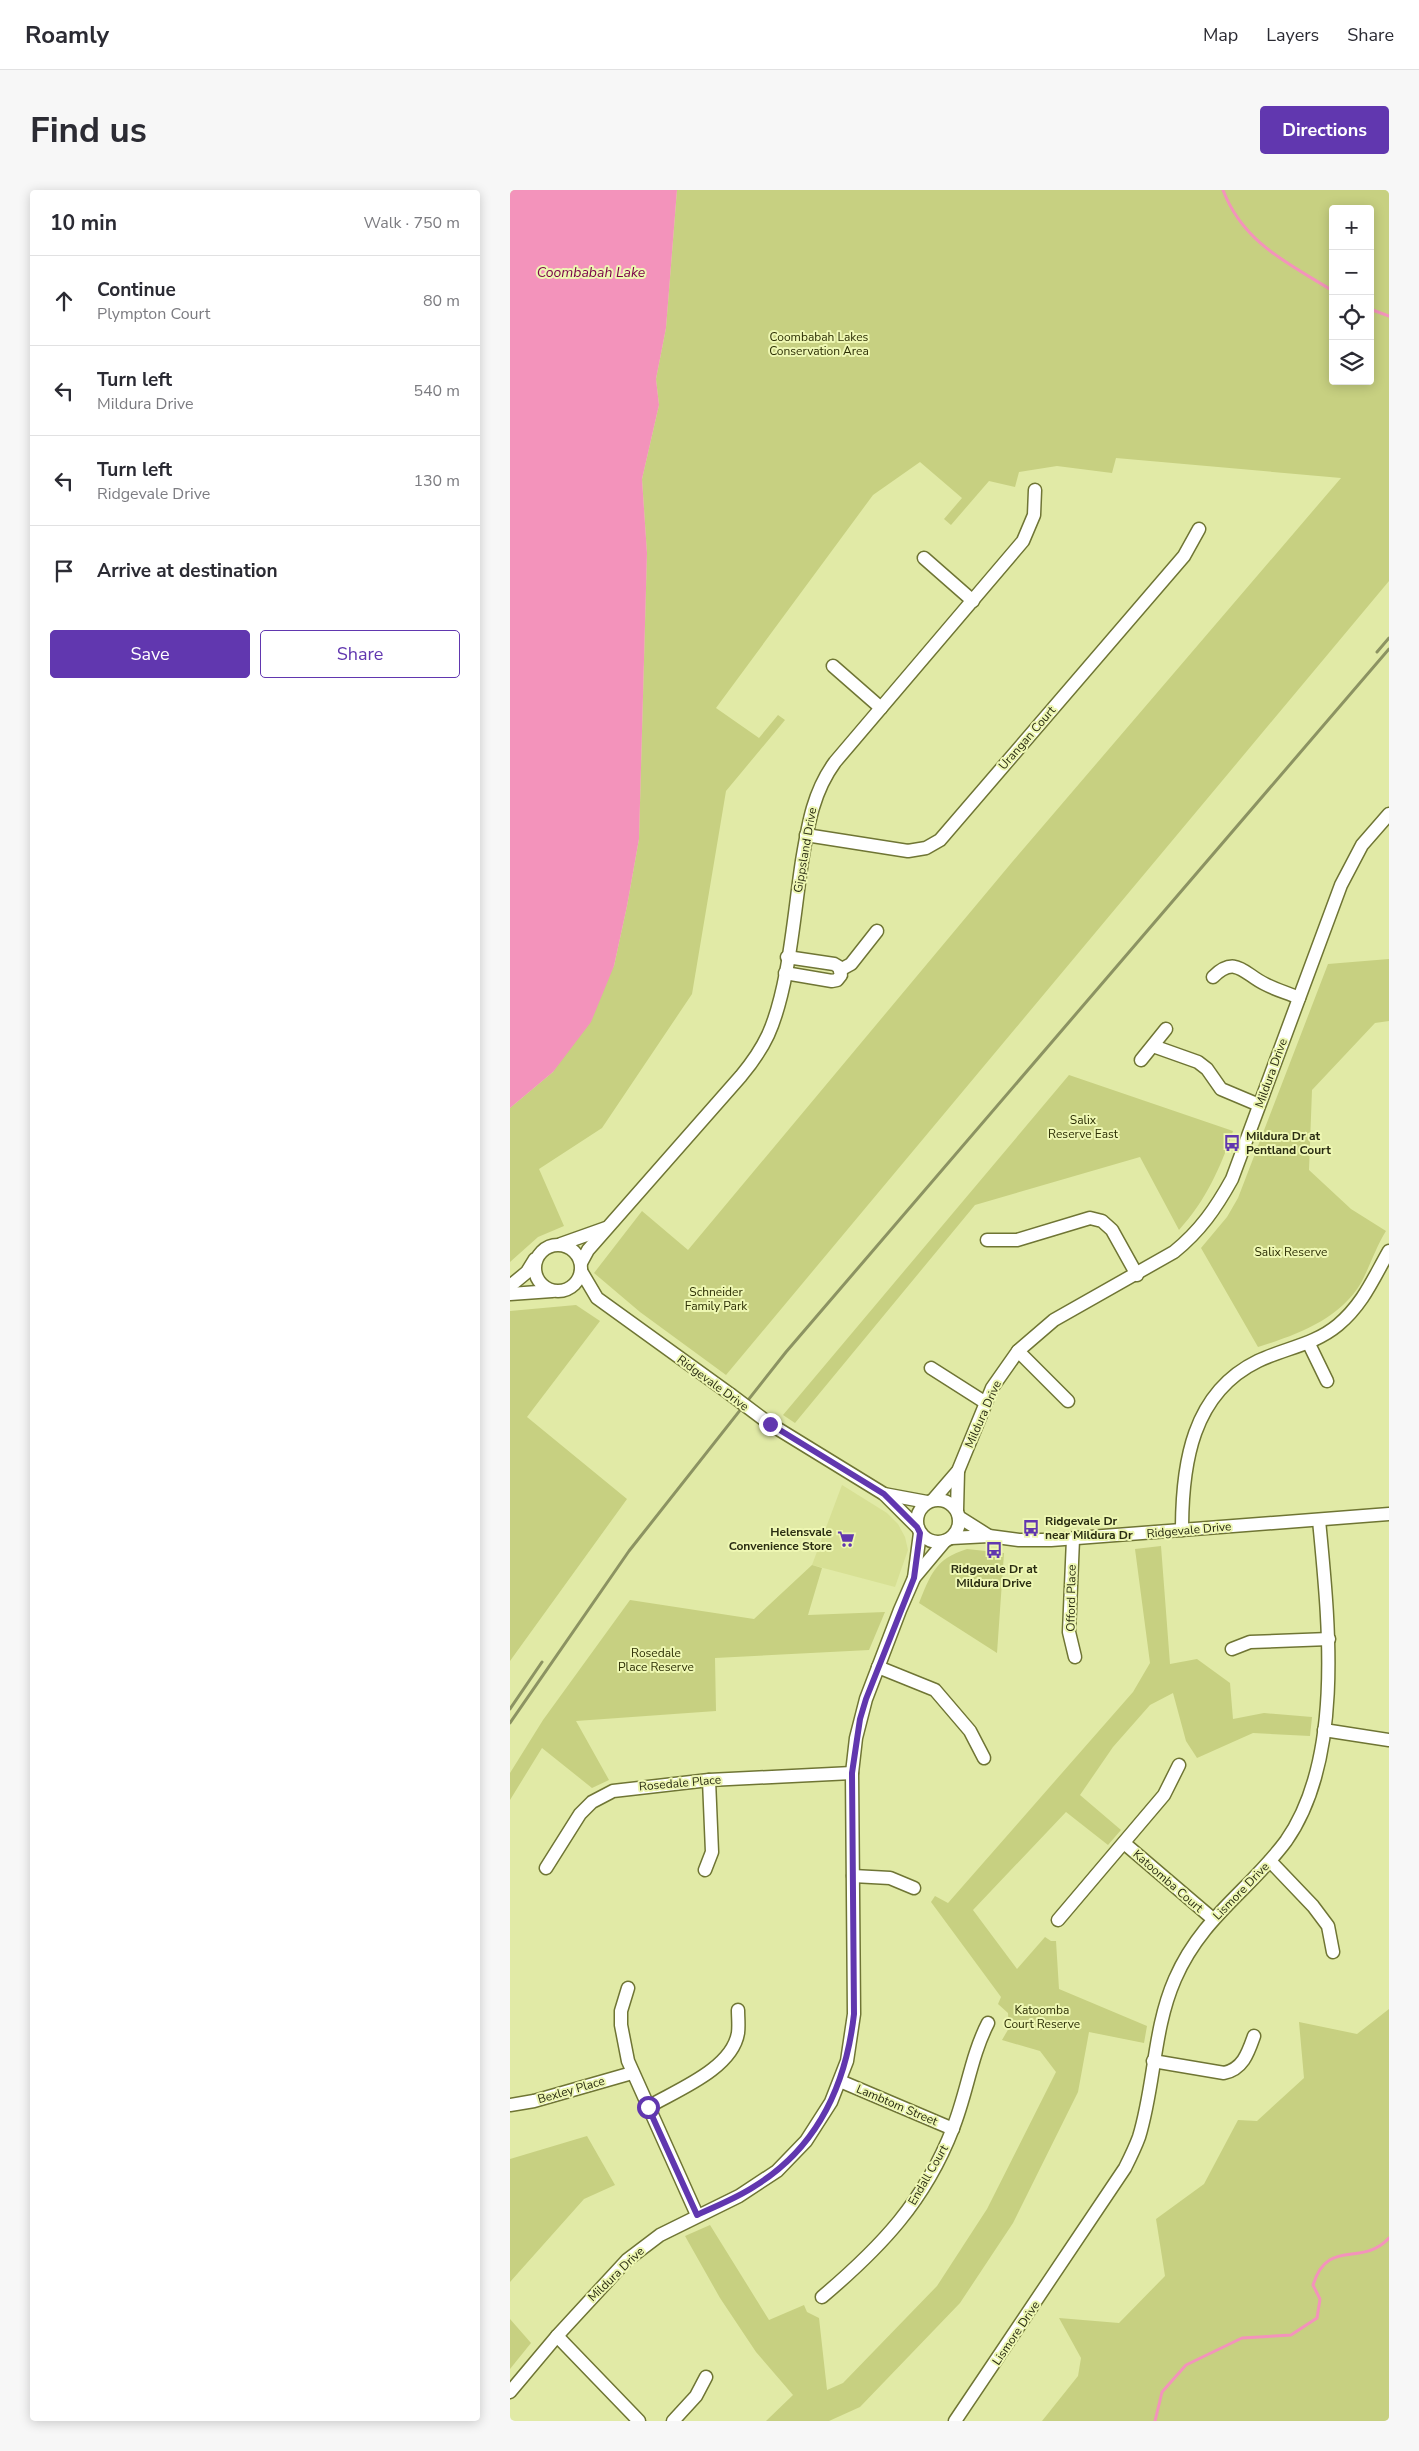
<!DOCTYPE html>
<html lang="en">
<head>
<meta charset="utf-8">
<style>
  :root { --surface:#fff; --page:#f7f7f7; --text:#2b2b33; --muted:#7c7c81; --line:#e1e1e2; --accent:#6137af }
  body { margin:0; font-family:"Nunito Sans",sans-serif; background:var(--page); color:var(--text) }
  .controls { position:absolute; right:15px; top:15px; display:grid; overflow:hidden; border-radius:5px; box-shadow:0 2px 12px #0003 }
  .controls button { width:45px; height:45px; display:grid; place-items:center; padding:0; border:0; border-bottom:1px solid var(--line); background:var(--surface); color:var(--text); font:25px sans-serif }
  .stop { position:absolute; width:15px; height:15px; margin:-11px; border:4px solid #6137af; border-radius:50%; background:#fff }
  .stop.end { background:#6137af; border-color:#fff; box-shadow:0 1px 5px #0008 }
  .list { margin:0; padding:0; list-style:none }
  h2 { display:flex; justify-content:space-between; align-items:center; height:65px; margin:0; padding:0 20px; font-size:21px }
  h2 small { font-size:16px; font-weight:400; color:var(--muted) }
  .list li { display:grid; grid-template-columns:32px 1fr auto; gap:15px; align-items:center; box-sizing:border-box; height:90px; padding:0 20px; border-top:1px solid var(--line) }
  .list b { display:block; font-size:19px; white-space:nowrap }
  .list p { margin:0; font-size:16px; white-space:nowrap; color:var(--muted) }
  .list em { font-size:16px; font-style:normal; color:var(--muted) }
  .actions { display:flex; gap:10px; padding:15px 20px }
  .actions a { flex:1; padding:11px 0; border:1px solid var(--accent); border-radius:5px; text-align:center; font-size:18px; color:var(--accent) }
  .actions .main { background:var(--accent); color:#fff }
  .icon { flex:none; width:28px; height:28px; fill:none; stroke:currentColor; stroke-width:2; stroke-linecap:round; stroke-linejoin:round }
  .map { position:relative; flex:none; width:879px; height:2231px; overflow:hidden; border-radius:5px }
  header { display:flex; align-items:center; gap:30px; box-sizing:border-box; height:70px; padding:0 25px; background:var(--surface); border-bottom:1px solid var(--line) }
  header strong { font-size:24px }
  nav { display:flex; gap:28px; margin-inline-start:auto; font-size:18px }
  .intro { display:flex; align-items:center; justify-content:space-between; box-sizing:border-box; height:120px; padding:0 30px }
  h1 { margin:0; font-size:35px }
  .button { padding:12px 22px; border-radius:5px; background:var(--accent); color:#fff; font-size:18px; font-weight:700 }
  main { display:flex; gap:30px; padding:0 30px }
  aside { flex:1; background:var(--surface); border-radius:5px; box-shadow:0 2px 12px #0003 }
  .map>svg:first-child { display:block }
  .built { fill:#d7e094 }
  .green { fill:#c7d081; fill-rule:evenodd }
  .water { fill:#f393bb }
  .lines { fill:none; stroke-linecap:round; stroke-linejoin:round }
  .stream { stroke:#f393bb; stroke-width:3 }
  .minor-casing { stroke:#6f7534; stroke-width:15 }
  .minor { stroke:#fff; stroke-width:12 }
  .rail { stroke:#8c9362; stroke-width:3 }
  .minor-bridge-casing { stroke:#6f7534; stroke-width:15; stroke-linecap:butt }
  .minor-bridge { stroke:#fff; stroke-width:12 }
  .route { stroke:#6137af; stroke-width:6 }
  .labels { text-anchor:middle; dominant-baseline:central; stroke-width:4; stroke-linejoin:round; paint-order:stroke }
  .park-label { font-size:12px; fill:#2c2f04; stroke:#eef7b3 }
  .street-label { font-size:12px; fill:#2a2d12; stroke:#eef7b3 }
  .poi-label { font-size:12px; font-weight:bold; fill:#2a2d12; stroke:#eef7b3; text-anchor:start }
  .water-label { font-size:14px; font-style:italic; fill:#7a0348; stroke:#eef7b3 }
</style>
</head>
<body>
<header>
<strong>Roamly</strong>
<nav><a>Map</a><a>Layers</a><a>Share</a></nav>
</header>
<div class="intro"><h1>Find us</h1><a class="button">Directions</a></div>
<main>
<aside>
<h2>10 min<small>Walk · 750 m</small></h2>
<ul class="list">
<li><svg class="icon" aria-label="ahead" viewBox="0 0 24 24"><path d="M12 20V5M6 11l6-6 6 6"/></svg><div><b>Continue</b><p>Plympton Court</p></div><em>80 m</em></li>
<li><svg class="icon" aria-label="left" viewBox="0 0 24 24"><path d="M17 20v-9H6M10 6l-5 5 5 5"/></svg><div><b>Turn left</b><p>Mildura Drive</p></div><em>540 m</em></li>
<li><svg class="icon" aria-label="left" viewBox="0 0 24 24"><path d="M17 20v-9H6M10 6l-5 5 5 5"/></svg><div><b>Turn left</b><p>Ridgevale Drive</p></div><em>130 m</em></li>
<li><svg class="icon" aria-label="arrive" viewBox="0 0 24 24"><path d="M6 21V4h12l-3 4 3 4H6"/></svg><div><b>Arrive at destination</b></div></li>
</ul>
<div class="actions"><a class="main">Save</a><a>Share</a></div>
</aside>
<div class="map">
<svg width="879" height="2231" viewBox="0 0 879 2231">
  <rect width="100%" height="100%" fill="#e1eaa6"/>
  <polygon class="built" points="332,1295 377,1323 388,1334 395,1347 398,1360 385,1397 302,1375"/>
  <g class="green">
    <path d="M167,0H879V391L216,1185L130,1122L84,1083L132,1021L178,1060L503,671L831,288L606,268L602,283L547,276L509,282L505,297L479,291L441,335L434,329L452,308L410,272L363,305L206,518L249,548L268,525L275,530L216,601L182,804L92,938L29,979L54,1036L28,1047L0,1072V918L43,882L104,776L117,716L129,649L137,363L132,289L149,215L146,189L156,138ZM823,19H860V191H823Z"/>
    <path d="M879,769V831L865,833L802,900L799,980L841,1019L876,1041C866,1057 860,1076 851,1093C829,1130 786,1145 748,1157L691,1058L717,1027L728,1008L818,774Z"/>
    <path d="M559,885L723,941C710,979 696,1010 669,1040L630,967L465,1015L285,1233L273,1225Z"/>
    <polygon points="66,1115 90,1131 17,1227 117,1309 0,1471 0,1121"/>
    <polygon points="651,1356 660,1474 687,1469 720,1493 723,1529 754,1523 802,1527 800,1546 743,1543 687,1568 676,1551 663,1503 640,1515 603,1557 570,1605 611,1640 598,1655 556,1622 463,1720 507,1779 535,1747 541,1751 546,1751 549,1799 637,1836 634,1853 579,1842 568,1902 503,2033 450,2113 350,2217 319,2231 256,2231 283,2205 246,2162 210,2108 175,2046 200,2035 259,2130 294,2115 297,2122 309,2128 317,2200 333,2193 427,2096 477,2019 546,1882 530,1861 492,1850 499,1838 498,1823 488,1814 491,1807 421,1712 425,1706 438,1713 623,1502 640,1473 625,1359"/>
    <path d="M457,1359L494,1363L487,1463L409,1413C421,1384 425,1369 457,1359Z"/>
    <polygon points="302,1375 312,1378 298,1425 375,1422 359,1460 205,1468 206,1521 66,1531 99,1590 82,1598 32,1558 0,1610 0,1583 33,1530 120,1410 244,1429"/>
    <polygon points="879,1819 879,2231 532,2231 568,2186 571,2168 549,2128 609,2133 655,2086 646,2029 694,1994 728,1930 747,1931 794,1888 789,1832 847,1844"/>
    <polygon points="77,1946 105,1995 74,2009 0,2092 0,1969"/>
    <polygon points="0,2129 21,2153 0,2179"/>
  </g>
  <polygon class="water" points="0,0 167,0 156,138 146,189 149,215 132,289 137,363 129,649 117,716 104,776 81,832 43,882 0,918"/>
  <g class="lines">
    <g class="stream">
      <path d="M713,0C733,53 778,73 823,101"/>
      <polyline points="860,119 879,126"/>
      <path d="M645,2231L652,2202L676,2175L732,2148L781,2145L807,2128L810,2109L803,2095C818,2047 851,2078 879,2048"/>
    </g>
    <g class="minor-casing">
      <g id="minor">
        <polyline points="414,368 463,411"/>
        <polyline points="323,476 371,518"/>
        <polyline points="296,645 398,661 416,658 430,650 674,366 689,339"/>
        <polyline points="330,780 341,774 367,741"/>
        <polyline points="275,783 322,791 327,790 331,785 329,777 324,774 277,767"/>
        <path d="M703,787C726,764 735,785 755,794C766,800 778,803 789,808"/>
        <polyline points="643,856 688,872 697,879 711,899 749,915"/>
        <polyline points="631,870 656,839"/>
        <polyline points="477,1050 507,1050 580,1028 592,1031 602,1040 627,1085"/>
        <polyline points="51,1054 96,1038"/>
        <circle cx="48" cy="1078" r="23"/>
        <path d="M71,1073L78,1060L231,886C241,874 251,860 258,845C279,799 284,723 292,671C298,635 303,602 325,572L513,351L524,325L525,300"/>
        <polyline points="71,1081 87,1108 220,1204"/>
        <polyline points="0,1096 17,1082 25,1069"/>
        <polyline points="0,1104 42,1101"/>
        <polyline points="799,1154 817,1191"/>
        <polyline points="508,1161 558,1211"/>
        <polyline points="421,1178 476,1213"/>
        <polyline points="260,1234 374,1304 407,1337"/>
        <polyline points="374,1304 417,1312"/>
        <circle cx="428" cy="1331" r="21"/>
        <path d="M423,1310L448,1281L482,1198L508,1161L544,1130L664,1062C690,1041 706,1018 722,989L831,695L852,655L879,624"/>
        <polyline points="447,1320 448,1281"/>
        <polyline points="449,1327 479,1346"/>
        <path d="M672,1340C672,1274 682,1203 748,1171C775,1158 804,1155 828,1135C853,1114 863,1089 879,1061"/>
        <polyline points="441,1348 479,1346 509,1350 541,1350 879,1324"/>
        <polyline points="563,1349 559,1442 565,1467"/>
        <polyline points="404,1388 410,1343"/>
        <polyline points="722,1459 740,1452 819,1449"/>
        <polyline points="368,1477 425,1500 460,1541 474,1568"/>
        <polyline points="814,1540 879,1550"/>
        <polyline points="614,1653 703,1729"/>
        <polyline points="760,1671 803,1716 818,1736 823,1762"/>
        <polyline points="36,1678 70,1624 82,1612 103,1601 199,1590 342,1583"/>
        <polyline points="195,1680 202,1662 199,1590"/>
        <polyline points="343,1686 380,1688 404,1698"/>
        <polyline points="548,1730 654,1605 669,1575"/>
        <polyline points="118,1798 111,1821 111,1835 118,1871 187,2025"/>
        <path d="M643,1871L714,1883C733,1879 738,1863 744,1846"/>
        <polyline points="330,1891 443,1939"/>
        <polyline points="0,1915 24,1911 122,1883"/>
        <path d="M138,1917C167,1900 222,1879 228,1843C229,1836 228,1827 228,1820"/>
        <path d="M312,2107C371,2057 415,2011 443,1938C457,1903 461,1866 478,1833"/>
        <polyline points="47,2146 129,2231"/>
        <polyline points="0,2202 47,2146 117,2070 150,2045 229,2006 267,1981 296,1951 321,1912 337,1871 344,1824 342,1583 346,1548 356,1509 390,1420 404,1388 435,1351"/>
        <polyline points="163,2231 186,2206 196,2187"/>
        <path d="M445,2231L615,1978C620,1968 625,1958 629,1947C645,1895 643,1839 665,1789C692,1727 739,1701 776,1651C835,1567 818,1426 809,1330"/>
      </g>
    </g>
    <use href="#minor" class="minor"/>
    <g class="rail">
      <polyline points="867,462 879,448"/>
      <polyline points="0,1519 32,1472"/>
      <polyline points="0,1533 119,1361 276,1162 879,459"/>
    </g>
    <g class="minor-bridge-casing">
      <polyline id="minor-bridge" points="220,1204 260,1234"/>
    </g>
    <use href="#minor-bridge" class="minor-bridge"/>
  </g>
  <g class="lines">
    <path class="route" d="M138,1917L187,2025C206,2016 227,2008 245,1996C308,1957 336,1895 344,1824L342,1583L350,1529L356,1509L404,1388L410,1343L407,1337L374,1304L260,1234"/>
  </g>
  <defs>
    <g id="bus-bare" transform="scale(1.35)"><path d="M-5-6H5V4H4V6H2V4H-2V6H-4V4H-5ZM-3.5-4V0h7V-4ZM-3.5 1.2v1.5H-2V1.2ZM2 1.2v1.5H3.5V1.2Z" fill="#6137af" stroke="#eef7b3" stroke-width="2.5" paint-order="stroke"/></g>
    <g id="supermarket-bare" transform="scale(1.35)"><path d="M-6-5.5h2.5l.6 2H6L4.5 2H-2.5L-4.4-4H-6ZM-1.5 3.2a1.3 1.3 0 1 0 .1 0ZM3 3.2a1.3 1.3 0 1 0 .1 0Z" fill="#6137af" stroke="#eef7b3" stroke-width="2.5" paint-order="stroke"/></g>
  </defs>
  <g fill-rule="evenodd">
    <use href="#bus-bare" x="722" y="953"/>
    <use href="#bus-bare" x="521" y="1338"/>
    <use href="#supermarket-bare" x="336" y="1349"/>
    <use href="#bus-bare" x="484" y="1360"/>
  </g>
  <g class="labels">
    <g class="park-label">
      <text x="309" y="147">Coombabah Lakes<tspan x="309" dy="14">Conservation Area</tspan></text>
      <text x="573" y="930">Salix<tspan x="573" dy="14">Reserve East</tspan></text>
      <text x="781" y="1062">Salix Reserve</text>
      <text x="206" y="1102">Schneider<tspan x="206" dy="14">Family Park</tspan></text>
      <text x="146" y="1463">Rosedale<tspan x="146" dy="14">Place Reserve</tspan></text>
      <text x="532" y="1820">Katoomba<tspan x="532" dy="14">Court Reserve</tspan></text>
    </g>
    <g class="street-label">
      <text transform="translate(517 548) rotate(-49)">Urangan Court</text>
      <text transform="translate(295 660) rotate(-80)">Gippsland Drive</text>
      <text transform="translate(761 883) rotate(-70)">Mildura Drive</text>
      <text transform="translate(203 1193) rotate(36)">Ridgevale Drive</text>
      <text transform="translate(473 1224) rotate(-66)">Mildura Drive</text>
      <text transform="translate(679 1340) rotate(-5)">Ridgevale Drive</text>
      <text transform="translate(561 1408) rotate(-89)">Offord Place</text>
      <text transform="translate(170 1593) rotate(-5)">Rosedale Place</text>
      <text transform="translate(658 1691) rotate(41)">Katoomba Court</text>
      <text transform="translate(731 1701) rotate(-46)">Lismore Drive</text>
      <text transform="translate(61 1900) rotate(-16)">Bexley Place</text>
      <text transform="translate(387 1915) rotate(23)">Lambtom Street</text>
      <text transform="translate(418 1985) rotate(-60)">Endall Court</text>
      <text transform="translate(106 2084) rotate(-44)">Mildura Drive</text>
      <text transform="translate(506 2143) rotate(-56)">Lismore Drive</text>
    </g>
    <g class="poi-label">
      <text x="736" y="946">Mildura Dr at<tspan x="736" dy="14">Pentland Court</tspan></text>
      <text x="535" y="1331">Ridgevale Dr<tspan x="535" dy="14">near Mildura Dr</tspan></text>
      <text x="322" y="1342" text-anchor="end">Helensvale<tspan x="322" dy="14">Convenience Store</tspan></text>
      <text x="484" y="1379" text-anchor="middle">Ridgevale Dr at<tspan x="484" dy="14">Mildura Drive</tspan></text>
    </g>
    <g class="water-label">
      <text x="81" y="82">Coombabah Lake</text>
    </g>
  </g>
</svg>
<div class="controls">
<button>+</button>
<button>−</button>
<button><svg class="icon" aria-label="locate" viewBox="0 0 24 24"><circle cx="12" cy="12" r="6"/><path d="M12 2v4M12 18v4M2 12h4M18 12h4"/></svg></button>
<button><svg class="icon" aria-label="layers" viewBox="0 0 24 24"><path d="M12 4l9 5-9 5-9-5zM3 14l9 5 9-5"/></svg></button>
</div>
<div class="stop" style="left:138px;top:1917px"></div>
<div class="stop end" style="left:260px;top:1234px"></div>
</div>
</main>
</body>
</html>
